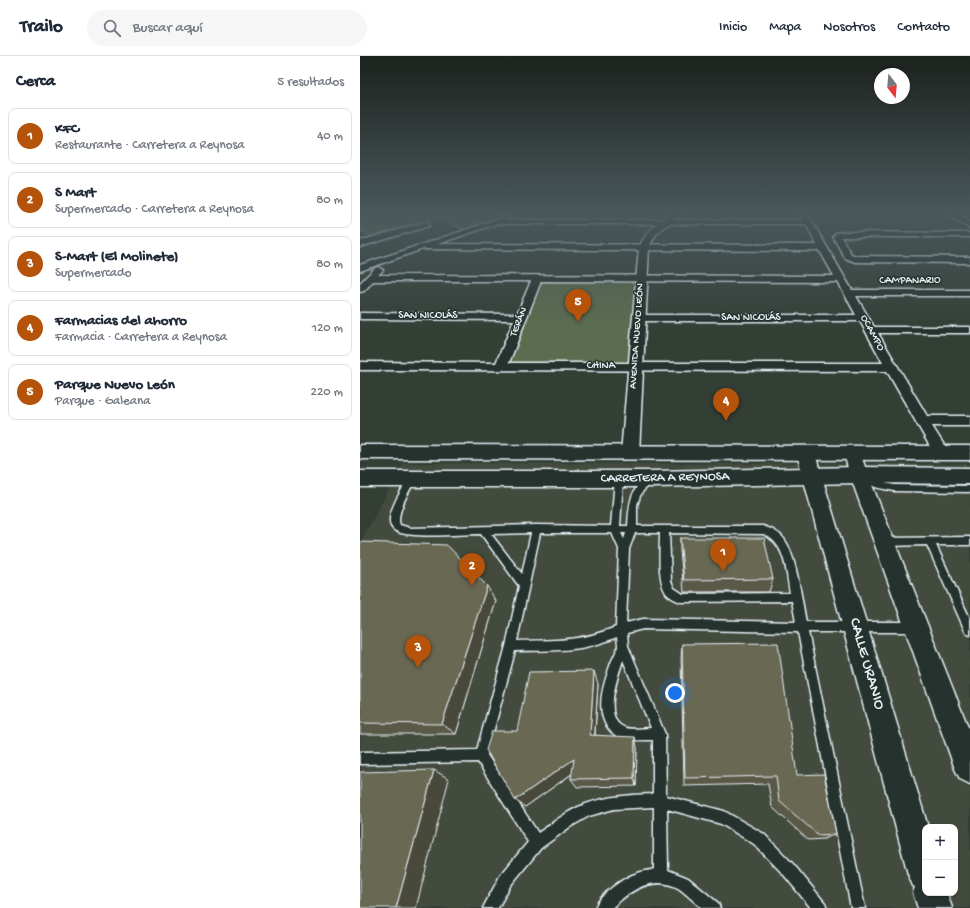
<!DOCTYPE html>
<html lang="es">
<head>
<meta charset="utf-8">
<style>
  :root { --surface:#fff; --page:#f6f6f7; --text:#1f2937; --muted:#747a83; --line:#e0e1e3; --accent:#b45309 }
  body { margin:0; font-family:"Gochi Hand",sans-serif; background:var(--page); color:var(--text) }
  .controls { position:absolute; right:12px; bottom:12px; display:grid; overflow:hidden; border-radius:8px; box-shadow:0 1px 3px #0004 }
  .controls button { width:36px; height:36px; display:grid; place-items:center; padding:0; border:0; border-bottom:1px solid var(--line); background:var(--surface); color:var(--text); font:20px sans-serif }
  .compass { position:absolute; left:514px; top:12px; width:36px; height:36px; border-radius:50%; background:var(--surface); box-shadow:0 1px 3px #0004; rotate:164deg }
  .you { position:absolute; left:315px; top:637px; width:14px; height:14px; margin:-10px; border:3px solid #fff; border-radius:50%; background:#1a73e8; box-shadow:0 0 0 6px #1a73e833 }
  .badge { display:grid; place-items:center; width:26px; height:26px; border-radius:50%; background:var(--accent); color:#fff; font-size:13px; font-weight:700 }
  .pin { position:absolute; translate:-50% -33px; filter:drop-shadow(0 1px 2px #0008) }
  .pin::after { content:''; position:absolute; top:21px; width:14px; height:12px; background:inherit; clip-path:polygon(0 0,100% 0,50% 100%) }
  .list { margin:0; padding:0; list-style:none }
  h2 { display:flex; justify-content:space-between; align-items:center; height:52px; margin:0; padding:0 16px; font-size:17px }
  h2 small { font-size:13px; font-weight:400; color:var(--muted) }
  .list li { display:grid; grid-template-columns:26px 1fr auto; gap:12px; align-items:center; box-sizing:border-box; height:56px; margin:0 8px 8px; padding:0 8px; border:1px solid var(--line); border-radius:8px }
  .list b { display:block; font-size:15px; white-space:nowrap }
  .list p { margin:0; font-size:13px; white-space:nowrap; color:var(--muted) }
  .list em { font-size:13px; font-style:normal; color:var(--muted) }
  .icon { flex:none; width:22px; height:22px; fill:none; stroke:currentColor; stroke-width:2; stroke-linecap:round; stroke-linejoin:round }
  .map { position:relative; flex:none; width:610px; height:852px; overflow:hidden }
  header { display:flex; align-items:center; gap:24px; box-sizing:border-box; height:56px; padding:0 20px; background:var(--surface); border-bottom:1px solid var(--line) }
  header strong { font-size:19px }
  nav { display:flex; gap:22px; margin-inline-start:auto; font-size:14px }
  .search { width:280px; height:36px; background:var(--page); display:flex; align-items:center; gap:10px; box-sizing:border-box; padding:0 14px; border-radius:22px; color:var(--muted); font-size:15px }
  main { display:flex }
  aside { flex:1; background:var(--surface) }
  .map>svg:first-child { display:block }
  .built { fill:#434b3e; fill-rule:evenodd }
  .green { fill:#5b6d4f; stroke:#a2afa4 }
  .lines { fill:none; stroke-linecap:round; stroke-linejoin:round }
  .service-casing { stroke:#e8f1f8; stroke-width:3 }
  .minor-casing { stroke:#e8f1f8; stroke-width:3 }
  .tertiary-casing { stroke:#e8f1f8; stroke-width:3 }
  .primary-casing { stroke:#e8f1f8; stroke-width:3 }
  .service { fill:#26332d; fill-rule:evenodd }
  .minor { fill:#26332d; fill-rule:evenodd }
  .tertiary { fill:#26332d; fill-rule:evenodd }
  .primary { fill:#26332d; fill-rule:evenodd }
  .wall { fill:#5a5947; stroke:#e8f1f8 }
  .shaded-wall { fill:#4a493a; stroke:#e8f1f8 }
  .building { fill:#696853; stroke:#e8f1f8 }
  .labels { text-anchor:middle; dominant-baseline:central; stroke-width:3; stroke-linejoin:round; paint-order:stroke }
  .far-street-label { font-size:11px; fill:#e8f1f8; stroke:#26332d }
  .street-label { font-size:13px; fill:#e8f1f8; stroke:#26332d }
  .near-street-label { font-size:16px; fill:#e8f1f8; stroke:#26332d }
</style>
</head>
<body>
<header>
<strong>Trailo</strong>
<div class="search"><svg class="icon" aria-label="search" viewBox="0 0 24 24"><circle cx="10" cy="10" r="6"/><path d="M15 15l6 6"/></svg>Buscar aquí</div>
<nav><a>Inicio</a><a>Mapa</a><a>Nosotros</a><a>Contacto</a></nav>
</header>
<main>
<aside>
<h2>Cerca<small>5 resultados</small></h2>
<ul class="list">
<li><span class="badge">1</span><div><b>KFC</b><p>Restaurante · Carretera a Reynosa</p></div><em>40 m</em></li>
<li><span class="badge">2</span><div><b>S Mart</b><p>Supermercado · Carretera a Reynosa</p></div><em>80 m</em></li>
<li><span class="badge">3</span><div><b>S-Mart (El Molinete)</b><p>Supermercado</p></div><em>80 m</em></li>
<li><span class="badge">4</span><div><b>Farmacias del ahorro</b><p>Farmacia · Carretera a Reynosa</p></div><em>120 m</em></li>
<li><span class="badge">5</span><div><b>Parque Nuevo León</b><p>Parque · Galeana</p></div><em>220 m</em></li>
</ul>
</aside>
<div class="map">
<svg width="610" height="852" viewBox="0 0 610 852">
  <rect width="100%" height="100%" fill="#333e35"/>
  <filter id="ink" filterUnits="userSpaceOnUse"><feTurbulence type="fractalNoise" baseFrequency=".025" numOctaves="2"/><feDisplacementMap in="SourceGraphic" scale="8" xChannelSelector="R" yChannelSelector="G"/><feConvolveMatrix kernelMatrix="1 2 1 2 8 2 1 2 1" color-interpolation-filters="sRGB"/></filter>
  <g filter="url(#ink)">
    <path class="built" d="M43,407L610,408V852H0V487ZM565,771H595V837H565Z"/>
    <g class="green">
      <polygon points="0,157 155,157 105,174 75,162 11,181 3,176 0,177"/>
      <polygon points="281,221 276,310 141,310 177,222"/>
    </g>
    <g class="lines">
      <g class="service-casing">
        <g id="service">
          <polygon points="505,419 520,426 534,429 610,430 610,436 534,435 515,431 502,424 501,422 502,420"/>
          <path d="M52,420L56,423C50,433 35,458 40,469L50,472L176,469L251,470L255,423L259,420L263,423L260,470H268C269,451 270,428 291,421L295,424L283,435L280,440L277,449V470H403C411,473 419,476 424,483C436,498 442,546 446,566H554L558,568L559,571L558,574L554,576H448L505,852H491L438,576L283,573L267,577L268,590L305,678L306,740L364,755L404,778L434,809L465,847L467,852H451L424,819L394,788L361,768L307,753L308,814L328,822L358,847L360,852H342C334,846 326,837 318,832C293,819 270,834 252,852H235C240,838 264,821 278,817C283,815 289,815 294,813V751L254,753L229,760L210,771L181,792L150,830L138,852H123L140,820L168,786L118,706L0,708V696L117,694L146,590L159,530L121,478C103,478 49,483 36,475C32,473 30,469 30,465C29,453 43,432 49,421ZM171,477L162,518L131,478ZM180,477H252L259,493L256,571C219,586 196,584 157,585ZM261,477H266L264,483ZM275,477H300C300,493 297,523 306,537C309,541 317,545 322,546L432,545L436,566L283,563L266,567L269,493ZM309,477L403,478C426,487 426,515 430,537L323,538L314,532L311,525ZM257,581C257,583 258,587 258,590C257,595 253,602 251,607C245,625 236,648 245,667C255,687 273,684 293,684V738C270,739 247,740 226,748C208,754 193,767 178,777L127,699L155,595C195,594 219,597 257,581ZM263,604L291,672C283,672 273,674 266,672C241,665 258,620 263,604Z"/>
          <polygon points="610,481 610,489 576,489 610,563 610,579 606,577 567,489 525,490 522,489 521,486 522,483 525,482"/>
        </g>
      </g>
      <g class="minor-casing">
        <g id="minor">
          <path d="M439,157H447L492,234H610V240H496L514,271H610V277H518L567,360H610V370H572L589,397L586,401L581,402L576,401L527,315L0,314V306L136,307L154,264L0,263V257L157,258L171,225H13L4,235L0,236V227L15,212L18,211L23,214L18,219L474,220L460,195L63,193L0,215V209L144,161H147V164H443ZM136,168H446L457,189L78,188ZM181,225L478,226L496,259H278L273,262L278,265H500L523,307H149Z"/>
          <path d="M587,157C598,156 602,160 610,167V173Z"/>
          <polygon points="66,166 69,166 69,170 0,191 0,185"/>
          <polygon points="483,176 610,177 610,181 481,181 491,198 496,200 610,201 610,207 495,206 485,202 473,181 476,177"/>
        </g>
      </g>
      <g class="tertiary-casing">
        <g id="tertiary">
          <path d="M313,157H325L302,172L295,180L289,191L279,397L276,401L270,403L264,401L261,397L279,191C287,175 297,165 313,157Z"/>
          <polygon points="446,392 452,394 455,398 568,771 565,771 565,837 587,837 592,852 558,852 553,837 555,831 553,830 548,818 437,398 440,394"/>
          <polygon points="493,392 499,394 508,419 610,676 610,728 600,723 595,713 490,419 484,398 487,394"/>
        </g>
      </g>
      <g class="primary-casing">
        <g id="primary">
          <polygon points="0,389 610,390 610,404 0,403"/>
          <polygon points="499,411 610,412 610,428 499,427 291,431 0,431 0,415 291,415"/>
        </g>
      </g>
      <use href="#service" class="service"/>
      <use href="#minor" class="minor"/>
      <use href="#tertiary" class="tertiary"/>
      <use href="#primary" class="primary"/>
    </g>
    <g class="wall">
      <polygon points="320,482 413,523 409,536 324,536 320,495"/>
      <polygon points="0,486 136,545 96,678 0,678"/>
      <polygon points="322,588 476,778 464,783 448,784 412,751 408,728 324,730 321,602"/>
      <polygon points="238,628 235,679 277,691 276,730 217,731 211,723 212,718 165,751"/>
    </g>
    <g class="shaded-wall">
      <polygon points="127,530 136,545 96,678 82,668"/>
      <polygon points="234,615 238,628 234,689 230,679"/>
      <polygon points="275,681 277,691 276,730 274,722"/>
      <polygon points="214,703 220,712 165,751 155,744"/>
      <polygon points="74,714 89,723 56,852 36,852"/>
    </g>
    <g class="building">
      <polygon points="320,482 404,482 413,523 324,524"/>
      <polygon points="0,486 87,489 127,530 82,668 0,667"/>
      <polygon points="418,587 437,719 464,718 476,778 458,779 419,745 416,720 325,722 322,588"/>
      <polygon points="234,615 230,679 275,681 274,722 211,723 214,703 155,744 126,694 132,675 157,675 169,616"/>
      <polygon points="74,714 36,852 0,852 0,716"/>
    </g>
  </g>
  <linearGradient id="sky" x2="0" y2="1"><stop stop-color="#1c221d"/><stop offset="0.57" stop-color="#4a585c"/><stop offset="1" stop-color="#4a585c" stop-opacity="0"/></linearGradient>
  <rect width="610" height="276" fill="url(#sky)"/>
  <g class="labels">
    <g class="far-street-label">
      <text x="550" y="225">CAMPANARIO</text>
      <text x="68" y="260">SAN NICOLÁS</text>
      <text x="391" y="262">SAN NICOLÁS</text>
      <text transform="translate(159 266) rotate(-68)">TERÁN</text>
      <text transform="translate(512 277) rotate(61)">OCAMPO</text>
      <text transform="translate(277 280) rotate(-86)">AVENIDA NUEVO LEÓN</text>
      <text x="241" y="310">CHINA</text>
    </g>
    <g class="street-label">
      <text transform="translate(305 422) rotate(-1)">CARRETERA A REYNOSA</text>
    </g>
    <g class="near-street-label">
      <text transform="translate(506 608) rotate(74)">CALLE URANIO</text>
    </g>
  </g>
</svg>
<div class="controls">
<button>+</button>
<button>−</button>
</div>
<svg class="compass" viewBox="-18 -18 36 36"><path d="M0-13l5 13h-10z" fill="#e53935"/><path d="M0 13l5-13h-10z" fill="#747a83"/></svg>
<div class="you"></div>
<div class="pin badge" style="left:363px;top:516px">1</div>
<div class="pin badge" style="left:112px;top:530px">2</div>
<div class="pin badge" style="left:58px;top:612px">3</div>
<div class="pin badge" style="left:366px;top:365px">4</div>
<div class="pin badge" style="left:218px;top:266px">5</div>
</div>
</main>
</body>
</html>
